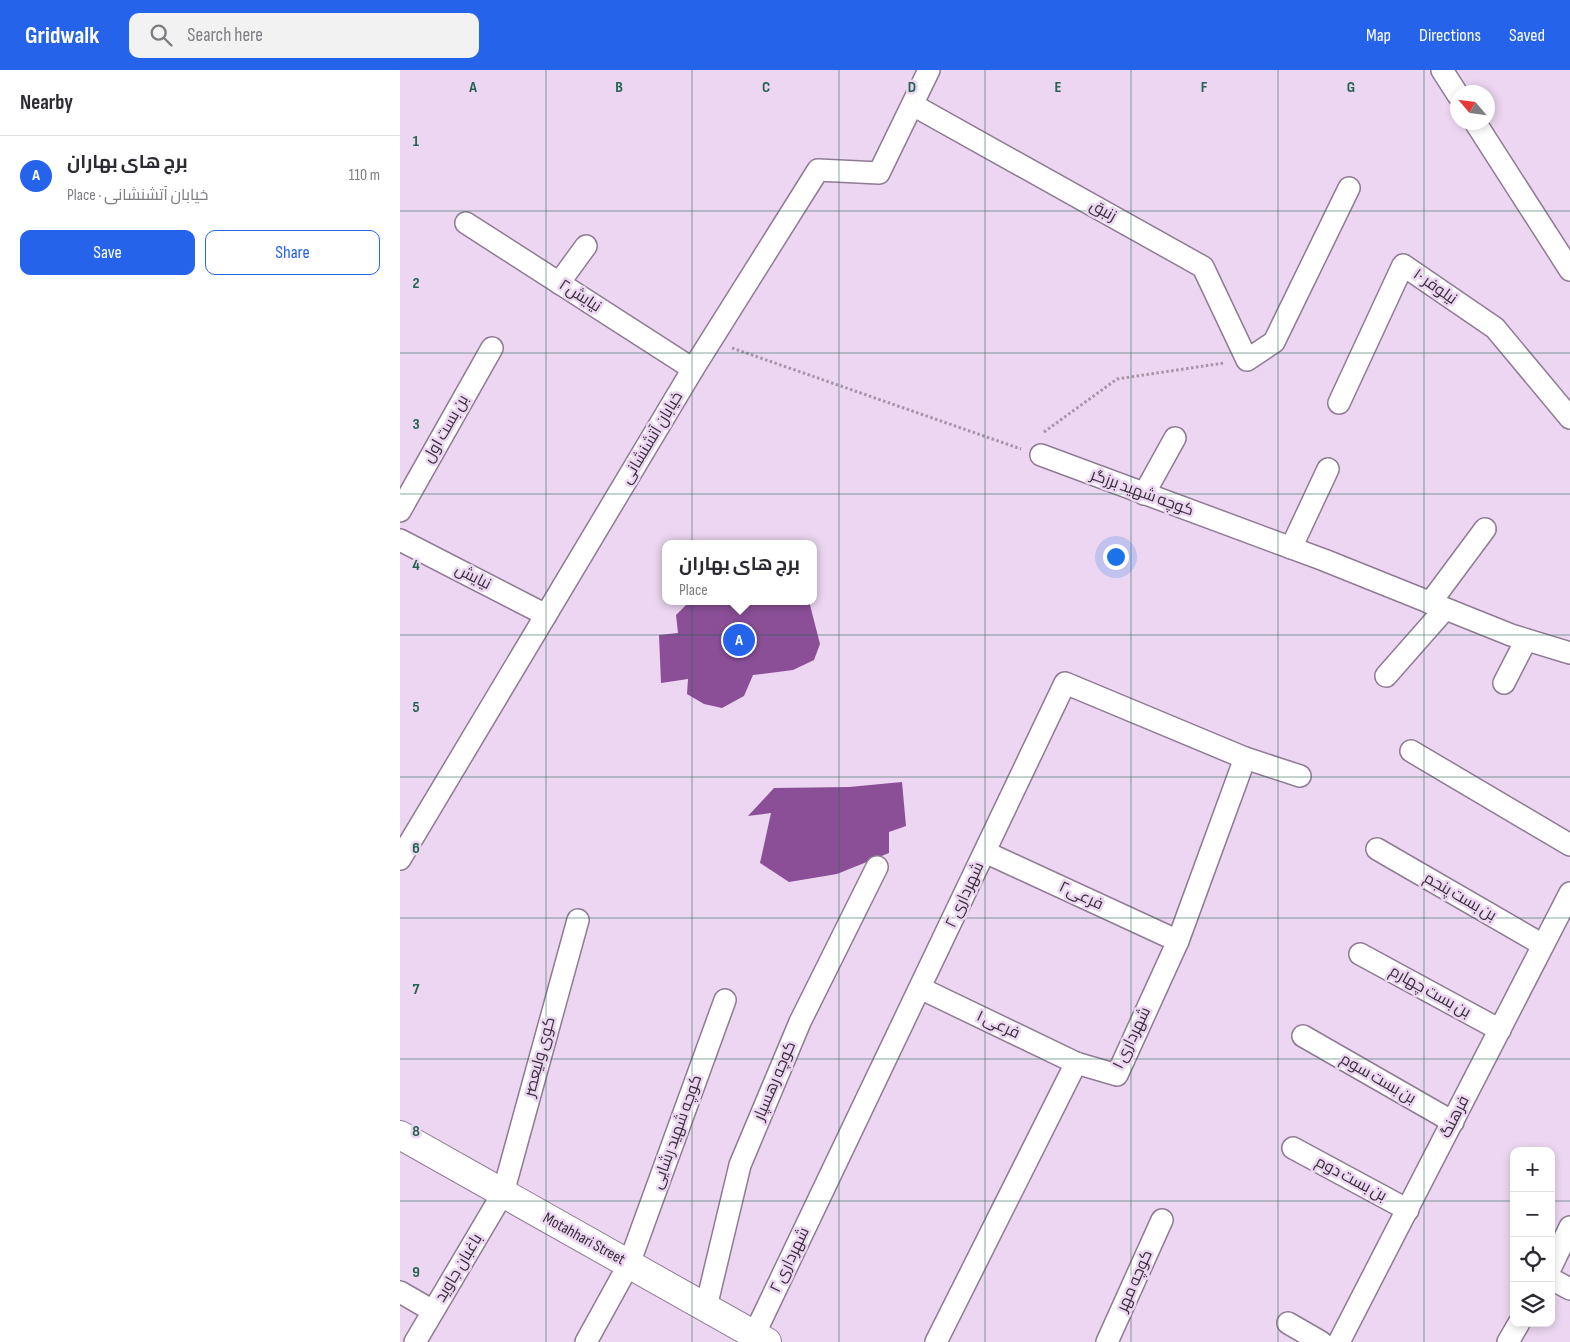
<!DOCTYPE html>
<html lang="en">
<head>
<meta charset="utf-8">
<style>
  :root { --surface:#fff; --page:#f2f2f3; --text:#2b2b33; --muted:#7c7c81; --line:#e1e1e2; --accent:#2563eb }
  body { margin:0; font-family:"Sofia Sans Condensed",Cairo,sans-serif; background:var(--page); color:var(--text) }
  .controls { position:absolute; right:15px; bottom:15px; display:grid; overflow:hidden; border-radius:10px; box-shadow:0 2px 8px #0003 }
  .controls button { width:45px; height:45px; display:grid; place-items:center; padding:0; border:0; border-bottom:1px solid var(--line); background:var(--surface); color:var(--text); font:25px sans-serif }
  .compass { position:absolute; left:1050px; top:15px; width:45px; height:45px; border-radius:50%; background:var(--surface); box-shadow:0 2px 8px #0003; rotate:298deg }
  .you { position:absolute; left:715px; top:486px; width:18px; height:18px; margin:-12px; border:4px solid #fff; border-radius:50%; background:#1a73e8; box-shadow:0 0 0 8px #1a73e833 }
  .badge { display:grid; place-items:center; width:32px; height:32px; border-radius:50%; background:var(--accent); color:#fff; font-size:16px; font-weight:700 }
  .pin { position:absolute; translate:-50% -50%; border:2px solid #fff; box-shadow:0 1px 5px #0006 }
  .popup { position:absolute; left:262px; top:470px; width:155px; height:65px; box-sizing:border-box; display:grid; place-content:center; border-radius:10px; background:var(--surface); filter:drop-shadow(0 1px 4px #0005); font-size:16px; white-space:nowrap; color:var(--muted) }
  .popup b { font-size:19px; color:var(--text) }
  .popup::after { content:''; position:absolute; left:50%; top:100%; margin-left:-10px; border:10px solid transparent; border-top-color:var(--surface) }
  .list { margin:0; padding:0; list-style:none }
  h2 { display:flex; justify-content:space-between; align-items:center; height:65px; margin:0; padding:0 20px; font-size:21px }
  h2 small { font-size:16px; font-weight:400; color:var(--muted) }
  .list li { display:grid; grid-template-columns:32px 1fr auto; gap:15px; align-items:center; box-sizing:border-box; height:80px; padding:0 20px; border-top:1px solid var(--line) }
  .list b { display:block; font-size:19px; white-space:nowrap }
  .list p { margin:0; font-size:16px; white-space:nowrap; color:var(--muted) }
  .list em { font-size:16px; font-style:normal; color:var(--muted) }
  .actions { display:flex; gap:10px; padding:15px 20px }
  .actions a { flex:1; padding:11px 0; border:1px solid var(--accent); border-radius:10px; text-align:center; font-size:18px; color:var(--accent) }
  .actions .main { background:var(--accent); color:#fff }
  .icon { flex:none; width:28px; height:28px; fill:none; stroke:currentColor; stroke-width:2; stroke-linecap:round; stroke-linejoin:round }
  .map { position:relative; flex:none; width:1170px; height:1272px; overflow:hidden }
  header { display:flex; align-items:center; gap:30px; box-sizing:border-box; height:70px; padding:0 25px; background:var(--accent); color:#fff }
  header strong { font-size:24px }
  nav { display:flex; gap:28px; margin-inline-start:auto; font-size:18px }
  .search { width:350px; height:45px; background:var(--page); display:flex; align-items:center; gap:12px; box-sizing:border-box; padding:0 18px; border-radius:10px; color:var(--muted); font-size:19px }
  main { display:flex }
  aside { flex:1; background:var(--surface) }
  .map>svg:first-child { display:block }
  .building { fill:#8b4f98 }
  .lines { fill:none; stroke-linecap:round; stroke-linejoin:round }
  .street-casing { stroke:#8f7b94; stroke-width:24 }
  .secondary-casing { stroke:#8f7b94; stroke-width:30 }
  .path { stroke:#a695a9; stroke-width:3; stroke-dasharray:2.5 2.5; stroke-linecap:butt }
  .street { stroke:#fff; stroke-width:21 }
  .secondary { stroke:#fff; stroke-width:28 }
  .grid { fill:none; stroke:#256450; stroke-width:1; stroke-opacity:0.55 }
  .labels { text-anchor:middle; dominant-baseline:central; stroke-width:5; stroke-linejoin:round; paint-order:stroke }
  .street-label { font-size:16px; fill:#372e39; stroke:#ecd6f1 }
  .grid-label { font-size:16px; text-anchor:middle; font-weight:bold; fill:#256450; stroke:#ecd6f1; stroke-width:5; stroke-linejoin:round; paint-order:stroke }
</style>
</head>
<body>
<header>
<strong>Gridwalk</strong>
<div class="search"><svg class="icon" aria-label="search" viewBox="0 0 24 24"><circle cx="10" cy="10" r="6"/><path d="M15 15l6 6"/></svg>Search here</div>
<nav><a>Map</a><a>Directions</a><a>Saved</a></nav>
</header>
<main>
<aside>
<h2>Nearby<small></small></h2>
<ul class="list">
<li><span class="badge">A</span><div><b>برج های بهاران</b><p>Place · خیابان آتشنشانی</p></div><em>110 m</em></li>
</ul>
<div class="actions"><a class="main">Save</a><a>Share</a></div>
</aside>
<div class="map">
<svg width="1170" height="1272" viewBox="0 0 1170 1272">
  <rect width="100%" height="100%" fill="#ecd6f1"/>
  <g class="building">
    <polygon points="330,531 409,531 420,574 414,590 393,600 353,605 344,626 322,638 304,634 287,624 288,609 261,613 259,565 278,563 276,545 287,534 330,533"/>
    <polygon points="502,712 506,756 489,762 489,783 437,804 389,812 360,793 371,743 348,746 374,718 449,717"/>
  </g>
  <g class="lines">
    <g class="street-casing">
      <g id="street">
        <polyline points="1042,0 1058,25"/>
        <polyline points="513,35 803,197 847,290 874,272 949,118"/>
        <polyline points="1075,52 1170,200"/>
        <polyline points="66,153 293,299"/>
        <polyline points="159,213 186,176"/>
        <polyline points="939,333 1003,195 1095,258 1170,348"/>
        <polyline points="641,385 924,490 1111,565 1170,583"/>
        <polyline points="744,424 775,368"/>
        <polyline points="0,441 92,278"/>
        <polyline points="0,470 146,545"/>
        <polyline points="891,478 928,399"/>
        <polyline points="1030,533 1085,459"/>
        <polyline points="986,606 1045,539"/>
        <polyline points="1104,613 1126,570"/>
        <polyline points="1011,681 1170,775"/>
        <polyline points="977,779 1143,875"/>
        <polyline points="585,782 778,871"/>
        <polyline points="0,789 293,299 418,100 479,103 529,0"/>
        <polyline points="960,884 1100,960"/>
        <polyline points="520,918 676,993"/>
        <polyline points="903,966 1053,1052"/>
        <polyline points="893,1078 1008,1140"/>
        <polyline points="1151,1197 1170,1157"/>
        <polyline points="1151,1209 1170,1219"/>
        <polyline points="0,1222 33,1241"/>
        <polyline points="306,1237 340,1095 400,952 477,797"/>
        <polyline points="888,1253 921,1272"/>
        <polyline points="354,1265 665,613 845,688 900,706"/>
        <polyline points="15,1272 103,1123 178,850"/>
        <polyline points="186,1272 229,1194 325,930"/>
        <polyline points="536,1272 676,993 717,1005 778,871 845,688"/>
        <polyline points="707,1272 762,1150"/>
        <polyline points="939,1272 1170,823"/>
        <polyline points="1108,1272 1119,1253"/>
      </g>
    </g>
    <g class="secondary-casing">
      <polyline id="secondary" points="0,1065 367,1272"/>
    </g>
    <g class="path">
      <polyline points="332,278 621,379"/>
      <polyline points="644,362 717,309 824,293"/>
    </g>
    <use href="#street" class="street"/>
    <use href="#secondary" class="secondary"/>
  </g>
  <path class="grid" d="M146,0V1272M292,0V1272M439,0V1272M585,0V1272M731,0V1272M878,0V1272M1024,0V1272M0,141H1170M0,283H1170M0,424H1170M0,565H1170M0,707H1170M0,848H1170M0,989H1170M0,1131H1114M1151,1131H1170"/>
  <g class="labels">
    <g class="street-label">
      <text transform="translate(703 141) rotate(29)">زنبق</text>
      <text transform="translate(1035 217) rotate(35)">نیلوفر ۱۰</text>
      <text transform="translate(180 226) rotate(33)">نیایش۲</text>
      <text transform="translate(46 359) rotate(-60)">بن بست اول</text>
      <text transform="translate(252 368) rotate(-59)">خیابان آتشنشانی</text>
      <text transform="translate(742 423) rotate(20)">کوچه شهید برزگر</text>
      <text transform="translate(73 507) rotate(27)">نیایش</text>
      <text transform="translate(565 825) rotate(-65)">شهرداری ۲</text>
      <text transform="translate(681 826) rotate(25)">فرعی۲</text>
      <text transform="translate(1060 827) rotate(30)">بن بست پنجم</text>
      <text transform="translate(1030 922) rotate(29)">بن بست چهارم</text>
      <text transform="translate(598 955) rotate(25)">فرعی ۱</text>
      <text transform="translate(732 968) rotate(-64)">شهرداری ۱</text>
      <text transform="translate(140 987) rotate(-75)">کوی ولیعصر</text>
      <text transform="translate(978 1009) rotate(30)">بن بست سوم</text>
      <text transform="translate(375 1011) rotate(-67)">کوچه رهسپار</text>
      <text transform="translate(1055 1047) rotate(-63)">فرهنگ</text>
      <text transform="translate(277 1062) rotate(-70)">کوچه شهید رشایی</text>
      <text transform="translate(951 1109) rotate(28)">بن بست دوم</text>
      <text transform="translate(184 1169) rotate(29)">Motahhari Street</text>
      <text transform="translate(390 1190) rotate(-64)">شهرداری ۲</text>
      <text transform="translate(59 1198) rotate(-59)">باغبان جاوید</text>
      <text transform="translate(735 1211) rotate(-66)">کوچه مهر</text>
    </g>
  </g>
  <g class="grid-label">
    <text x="73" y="22">A</text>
    <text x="219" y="22">B</text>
    <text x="366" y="22">C</text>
    <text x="512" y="22">D</text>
    <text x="658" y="22">E</text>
    <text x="804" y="22">F</text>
    <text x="951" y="22">G</text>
    <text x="16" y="76">1</text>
    <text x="16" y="218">2</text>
    <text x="16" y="359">3</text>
    <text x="16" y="500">4</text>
    <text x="16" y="642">5</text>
    <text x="16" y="783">6</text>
    <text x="16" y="924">7</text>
    <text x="16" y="1066">8</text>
    <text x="16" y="1207">9</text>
  </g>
</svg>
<div class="controls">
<button>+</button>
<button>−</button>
<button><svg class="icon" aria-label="locate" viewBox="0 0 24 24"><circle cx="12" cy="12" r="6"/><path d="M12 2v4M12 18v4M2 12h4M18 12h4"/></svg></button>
<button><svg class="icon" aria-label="layers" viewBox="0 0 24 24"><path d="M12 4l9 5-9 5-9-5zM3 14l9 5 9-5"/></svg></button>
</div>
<svg class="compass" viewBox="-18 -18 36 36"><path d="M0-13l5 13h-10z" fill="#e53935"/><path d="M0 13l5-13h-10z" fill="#7c7c81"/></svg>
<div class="you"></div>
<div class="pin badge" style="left:339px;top:570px">A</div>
<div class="popup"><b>برج های بهاران</b>Place</div>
</div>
</main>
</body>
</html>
